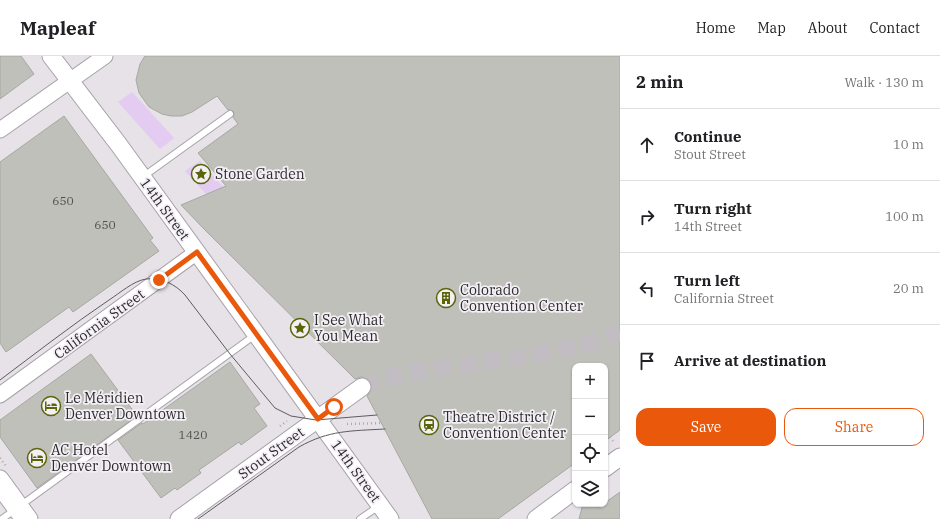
<!DOCTYPE html>
<html lang="en">
<head>
<meta charset="utf-8">
<style>
  :root { --surface:#fff; --page:#f2f2f2; --text:#202124; --muted:#757577; --line:#e0e0e0; --accent:#ea580c }
  body { margin:0; font-family:"IBM Plex Serif",serif; background:var(--page); color:var(--text) }
  .controls { position:absolute; right:12px; bottom:12px; display:grid; overflow:hidden; border-radius:8px; box-shadow:0 1px 3px #0004 }
  .controls button { width:36px; height:36px; display:grid; place-items:center; padding:0; border:0; border-bottom:1px solid var(--line); background:var(--surface); color:var(--text); font:20px sans-serif }
  .stop { position:absolute; width:12px; height:12px; margin:-9px; border:3px solid #ea580c; border-radius:50%; background:#fff }
  .stop.end { background:#ea580c; border-color:#fff; box-shadow:0 1px 4px #0008 }
  .list { margin:0; padding:0; list-style:none }
  h2 { display:flex; justify-content:space-between; align-items:center; height:52px; margin:0; padding:0 16px; font-size:17px }
  h2 small { font-size:13px; font-weight:400; color:var(--muted) }
  .list li { display:grid; grid-template-columns:26px 1fr auto; gap:12px; align-items:center; box-sizing:border-box; height:72px; padding:0 16px; border-top:1px solid var(--line) }
  .list b { display:block; font-size:15px; white-space:nowrap }
  .list p { margin:0; font-size:13px; white-space:nowrap; color:var(--muted) }
  .list em { font-size:13px; font-style:normal; color:var(--muted) }
  .actions { display:flex; gap:8px; padding:12px 16px }
  .actions a { flex:1; padding:9px 0; border:1px solid var(--accent); border-radius:12px; text-align:center; font-size:14px; color:var(--accent) }
  .actions .main { background:var(--accent); color:#fff }
  .icon { flex:none; width:22px; height:22px; fill:none; stroke:currentColor; stroke-width:2; stroke-linecap:round; stroke-linejoin:round }
  .map { position:relative; flex:none; width:620px; height:463px; overflow:hidden }
  header { display:flex; align-items:center; gap:24px; box-sizing:border-box; height:56px; padding:0 20px; background:var(--surface); border-bottom:1px solid var(--line) }
  header strong { font-size:19px }
  nav { display:flex; gap:22px; margin-inline-start:auto; font-size:14px }
  main { display:flex }
  aside { flex:1; background:var(--surface) }
  .map>svg:first-child { display:block }
  .green { fill:#e3cbf1 }
  .building { fill:#bfc0ba; stroke:#a7a8a2 }
  .lines { fill:none; stroke-linecap:round; stroke-linejoin:round }
  .secondary-tunnel { stroke:#c1bdc3; stroke-width:17; stroke-dasharray:17 8; stroke-linecap:butt }
  .service-casing { stroke:#a6a2a8; stroke-width:8 }
  .tertiary-casing { stroke:#a6a2a8; stroke-width:17 }
  .secondary-casing { stroke:#a6a2a8; stroke-width:19 }
  .path { stroke:#aeabb0; stroke-width:2.5; stroke-dasharray:1 3; stroke-linecap:butt }
  .service { stroke:#fff; stroke-width:6 }
  .tertiary { stroke:#fff; stroke-width:15 }
  .secondary { stroke:#fff; stroke-width:17 }
  .tram { stroke:#5d5c5f; stroke-width:1 }
  .route { stroke:#ea580c; stroke-width:5 }
  .labels { text-anchor:middle; dominant-baseline:central; stroke-width:3.5; stroke-linejoin:round; paint-order:stroke }
  .number-label { font-size:12px; fill:#515050 }
  .poi-label { font-size:14px; fill:#2c2b2d; stroke:#f3eff5; text-anchor:start }
  .street-label { font-size:14px; fill:#2c2b2d; stroke:#f3eff5 }
</style>
</head>
<body>
<header>
<strong>Mapleaf</strong>
<nav><a>Home</a><a>Map</a><a>About</a><a>Contact</a></nav>
</header>
<main>
<div class="map">
<svg width="620" height="463" viewBox="0 0 620 463">
  <rect width="100%" height="100%" fill="#e6e2e8"/>
  <g class="green">
    <polygon points="132,36 174,82 160,93 118,46"/>
    <polygon points="200,105 233,142 218,151 185,115"/>
  </g>
  <g class="building">
    <polygon points="0,0 21,0 34,18 0,43"/>
    <polygon points="145,0 620,0 620,374 605,385 605,310 575,310 575,407 498,463 432,463 367,340 371,335 372,330 370,325 366,322 361,321 355,323 204,173 181,149 226,130 198,97 238,68 233,61 234,58 233,55 230,54 228,54 217,40 192,56 182,60 171,60 162,58 149,51 139,37 136,24 140,8"/>
    <polygon points="64,60 153,182 150,184 159,195 73,256 69,251 6,296 0,287 0,106"/>
    <polygon points="91,298 137,360 37,432 0,381 0,364"/>
    <polygon points="230,306 260,348 254,352 267,370 241,389 239,386 199,414 201,417 177,434 175,432 161,442 118,384 142,367 143,368"/>
    <polygon points="620,436 620,463 579,463 583,448 599,451"/>
  </g>
  <g class="lines">
    <path class="secondary-tunnel" d="M362,331C385,321 409,317 433,313C497,302 559,301 620,276"/>
    <g class="service-casing">
      <g id="service">
        <polyline points="144,120 230,58"/>
        <polyline points="0,440 17,463"/>
        <polyline points="2,463 255,279"/>
        <polyline points="360,463 379,450"/>
      </g>
    </g>
    <g class="tertiary-casing">
      <g id="tertiary">
        <polyline points="0,74 105,0"/>
        <polyline points="0,339 197,196"/>
      </g>
    </g>
    <g class="secondary-casing">
      <g id="secondary">
        <polyline points="51,0 119,89 390,463"/>
        <polyline points="605,412 620,401"/>
        <polyline points="0,423 29,463"/>
        <polyline points="179,463 362,331"/>
        <polyline points="536,463 575,434"/>
      </g>
    </g>
    <g class="path">
      <polyline points="347,368 381,367"/>
      <polyline points="280,370 287,365"/>
      <polyline points="610,381 613,385"/>
      <polyline points="0,402 6,410"/>
    </g>
    <use href="#service" class="service"/>
    <use href="#tertiary" class="tertiary"/>
    <use href="#secondary" class="secondary"/>
    <g class="tram">
      <path d="M0,324C36,297 72,269 109,244C120,237 133,225 146,223C161,221 175,228 185,239L230,298L275,352L291,360L316,364L377,359"/>
      <path d="M198,463L299,391C329,374 351,375 385,373"/>
    </g>
  </g>
  <g class="lines">
    <polyline class="route" points="159,224 197,196 318,363 334,351"/>
  </g>
  <defs>
    <g id="sight-ring" transform="scale(1)"><circle r="9.5" fill="#f3eff5" stroke="#5a6508" stroke-width="1.5"/><path d="M0-6L1.8-2.2L6-1.7L2.9 1.2L3.7 5.4L0 3.3L-3.7 5.4L-2.9 1.2L-6-1.7L-1.8-2.2Z" fill="#5a6508"/></g>
    <g id="building-ring" transform="scale(1)"><circle r="9.5" fill="#f3eff5" stroke="#5a6508" stroke-width="1.5"/><path d="M-4-6H4V6H1V3H-1V6H-4ZM-2.5-4.3h1.7v1.8h-1.7ZM.8-4.3h1.7v1.8H.8ZM-2.5-1h1.7V.8h-1.7ZM.8-1h1.7V.8H.8Z" fill="#5a6508"/></g>
    <g id="hotel-ring" transform="scale(1)"><circle r="9.5" fill="#f3eff5" stroke="#5a6508" stroke-width="1.5"/><path d="M-6-4.5h1.5V1H6V5H4.5V3h-9V5H-6ZM-4 0a1.8 1.8 0 1 1 3.6 0ZM.5 0V-2.5h3Q6-2.5 6 0Z" fill="#5a6508"/></g>
    <g id="station-ring" transform="scale(1)"><circle r="9.5" fill="#f3eff5" stroke="#5a6508" stroke-width="1.5"/><path d="M-3-6H3Q5-6 5-4V2Q5 4 3 4L4.5 6H3L1.5 4h-3L-3 6H-4.5L-3 4Q-5 4-5 2V-4Q-5-6-3-6ZM-3.5-4v3h7v-3ZM-3.5 1v1.5H-2V1ZM2 1v1.5H3.5V1Z" fill="#5a6508"/></g>
  </defs>
  <g fill-rule="evenodd">
    <use href="#sight-ring" x="201" y="118"/>
    <use href="#building-ring" x="446" y="242"/>
    <use href="#sight-ring" x="300" y="272"/>
    <use href="#hotel-ring" x="51" y="350"/>
    <use href="#station-ring" x="429" y="369"/>
    <use href="#hotel-ring" x="37" y="402"/>
  </g>
  <g class="labels">
    <g class="number-label">
      <text x="63" y="144">650</text>
      <text x="105" y="168">650</text>
      <text x="193" y="378">1420</text>
    </g>
    <g class="poi-label">
      <text x="215" y="118">Stone Garden</text>
      <text x="460" y="234">Colorado<tspan x="460" dy="16">Convention Center</tspan></text>
      <text x="314" y="264">I See What<tspan x="314" dy="16">You Mean</tspan></text>
      <text x="65" y="342">Le Méridien<tspan x="65" dy="16">Denver Downtown</tspan></text>
      <text x="443" y="361">Theatre District /<tspan x="443" dy="16">Convention Center</tspan></text>
      <text x="51" y="394">AC Hotel<tspan x="51" dy="16">Denver Downtown</tspan></text>
    </g>
    <g class="street-label">
      <text transform="translate(165 153) rotate(54)">14th Street</text>
      <text transform="translate(99 268) rotate(-36)">California Street</text>
      <text transform="translate(271 397) rotate(-36)">Stout Street</text>
      <text transform="translate(356 415) rotate(54)">14th Street</text>
    </g>
  </g>
</svg>
<div class="controls">
<button>+</button>
<button>−</button>
<button><svg class="icon" aria-label="locate" viewBox="0 0 24 24"><circle cx="12" cy="12" r="6"/><path d="M12 2v4M12 18v4M2 12h4M18 12h4"/></svg></button>
<button><svg class="icon" aria-label="layers" viewBox="0 0 24 24"><path d="M12 4l9 5-9 5-9-5zM3 14l9 5 9-5"/></svg></button>
</div>
<div class="stop" style="left:334px;top:351px"></div>
<div class="stop end" style="left:159px;top:224px"></div>
</div>
<aside>
<h2>2 min<small>Walk · 130 m</small></h2>
<ul class="list">
<li><svg class="icon" aria-label="ahead" viewBox="0 0 24 24"><path d="M12 20V5M6 11l6-6 6 6"/></svg><div><b>Continue</b><p>Stout Street</p></div><em>10 m</em></li>
<li><svg class="icon" aria-label="right" viewBox="0 0 24 24"><path d="M7 20v-9h11M14 6l5 5-5 5"/></svg><div><b>Turn right</b><p>14th Street</p></div><em>100 m</em></li>
<li><svg class="icon" aria-label="left" viewBox="0 0 24 24"><path d="M17 20v-9H6M10 6l-5 5 5 5"/></svg><div><b>Turn left</b><p>California Street</p></div><em>20 m</em></li>
<li><svg class="icon" aria-label="arrive" viewBox="0 0 24 24"><path d="M6 21V4h12l-3 4 3 4H6"/></svg><div><b>Arrive at destination</b></div></li>
</ul>
<div class="actions"><a class="main">Save</a><a>Share</a></div>
</aside>
</main>
</body>
</html>
